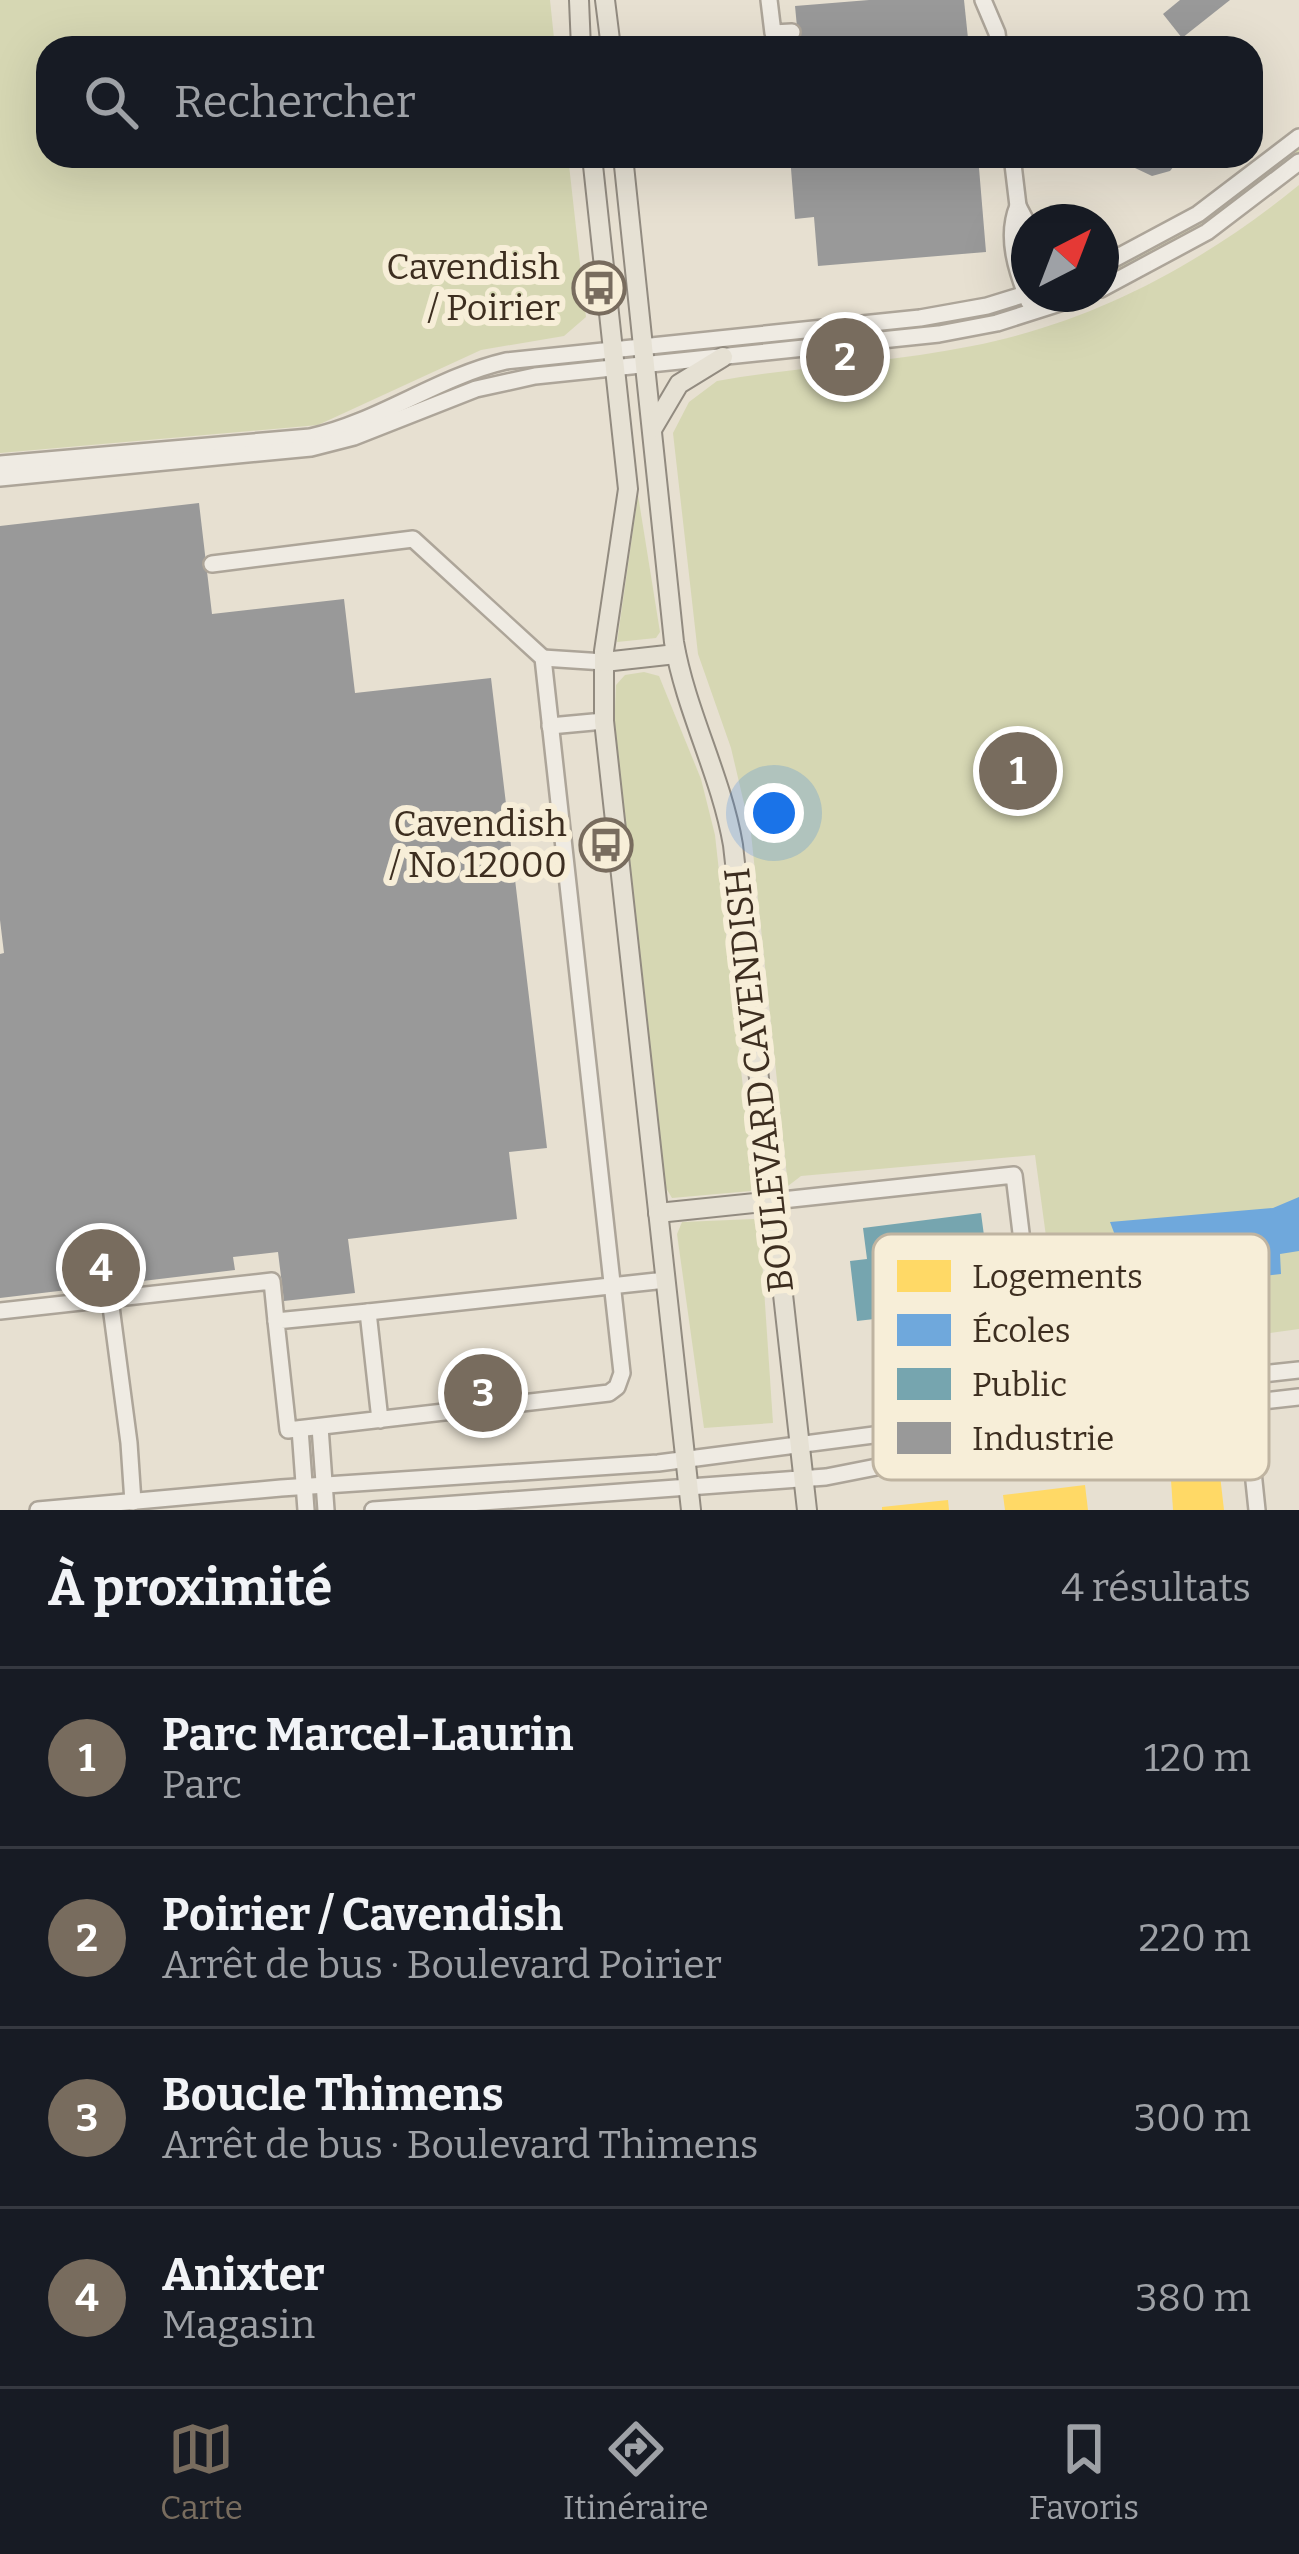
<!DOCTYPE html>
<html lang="fr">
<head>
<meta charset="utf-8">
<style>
  :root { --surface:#171b24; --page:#20242c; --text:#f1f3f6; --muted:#9ea1a6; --line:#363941; --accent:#786c5e }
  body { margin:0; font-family:Bitter,serif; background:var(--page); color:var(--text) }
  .compass { position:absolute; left:1011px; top:204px; width:108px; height:108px; border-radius:50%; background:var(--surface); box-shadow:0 12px 48px #0002; rotate:42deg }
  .you { position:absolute; left:774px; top:813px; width:42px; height:42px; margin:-30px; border:9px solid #fff; border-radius:50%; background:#1a73e8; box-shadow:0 0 0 18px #1a73e833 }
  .badge { display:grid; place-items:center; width:78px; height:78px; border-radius:50%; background:var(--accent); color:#fff; font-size:39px; font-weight:700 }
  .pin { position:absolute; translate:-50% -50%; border:6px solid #fff; box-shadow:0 3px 12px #0006 }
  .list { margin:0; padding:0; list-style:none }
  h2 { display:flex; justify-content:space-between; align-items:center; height:156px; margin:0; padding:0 48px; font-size:51px }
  h2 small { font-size:39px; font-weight:400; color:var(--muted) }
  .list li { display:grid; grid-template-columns:78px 1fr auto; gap:36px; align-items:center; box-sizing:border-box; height:180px; padding:0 48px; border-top:3px solid var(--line) }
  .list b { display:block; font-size:45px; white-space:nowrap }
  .list p { margin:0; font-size:39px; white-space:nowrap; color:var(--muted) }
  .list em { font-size:39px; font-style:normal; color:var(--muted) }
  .icon { flex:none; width:66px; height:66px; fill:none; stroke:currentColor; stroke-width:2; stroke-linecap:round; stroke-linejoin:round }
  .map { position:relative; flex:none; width:1299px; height:1510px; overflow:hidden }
  .search { position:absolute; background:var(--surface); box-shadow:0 12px 48px #0002; left:36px; right:36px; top:36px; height:132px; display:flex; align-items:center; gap:30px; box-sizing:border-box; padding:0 42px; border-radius:36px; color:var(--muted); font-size:45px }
  .sheet { height:876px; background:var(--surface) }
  nav { display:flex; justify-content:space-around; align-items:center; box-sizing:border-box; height:168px; border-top:3px solid var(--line); background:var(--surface); font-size:33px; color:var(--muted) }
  nav a { display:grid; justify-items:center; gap:6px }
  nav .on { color:var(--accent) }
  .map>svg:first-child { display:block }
  .green { fill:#d6d7b3 }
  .homes { fill:#ffd966 }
  .schools { fill:#6fa8dc }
  .public { fill:#76a5af }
  .industry { fill:#999 }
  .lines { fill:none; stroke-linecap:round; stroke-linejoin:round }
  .minor-casing { stroke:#ada599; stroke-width:20 }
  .major-casing { stroke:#928b80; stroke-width:22 }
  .minor { stroke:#efebe3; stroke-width:15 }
  .major { stroke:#e6e1d4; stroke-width:18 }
  .labels { text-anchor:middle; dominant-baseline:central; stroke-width:12; stroke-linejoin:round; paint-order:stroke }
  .poi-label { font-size:36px; fill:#3d2e20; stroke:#f7eed8; text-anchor:end }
  .street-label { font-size:36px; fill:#3d2e20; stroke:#f7eed8 }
  .key { fill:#f7eed8; stroke:#bfb4a1; stroke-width:3 }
  .key-label { font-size:33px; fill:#3d2e20 }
</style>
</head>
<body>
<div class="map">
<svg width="1299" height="1510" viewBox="0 0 1299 1510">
  <rect width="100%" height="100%" fill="#e7e0d1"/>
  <g class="green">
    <polygon points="0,0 550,0 555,48 48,48 48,156 568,156 586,317 564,336 481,350 318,425 0,453"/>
    <polygon points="1299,145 1299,156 1191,236 1101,283 1101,271"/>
    <path d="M1299,185V1329L1063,1362L1035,1155L801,1176L788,1186L751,833L731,748L698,654L673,433L689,402L717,381C802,366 888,363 972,346C1095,322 1203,263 1299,185Z"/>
    <polygon points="993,309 995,318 956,326 681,356 679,346"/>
    <polygon points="638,495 660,632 656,638 617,642"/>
    <polygon points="644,672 659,676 701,779 715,835 753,1178 751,1191 672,1198 663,1183 614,732 616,685 625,675"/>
    <polygon points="754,1219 760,1229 773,1423 704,1428 677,1234 682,1222"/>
  </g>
  <g class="homes">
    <polygon points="1220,1475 1224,1510 1173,1510 1171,1480"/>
    <polygon points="1085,1485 1088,1510 1005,1510 1003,1495"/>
    <polygon points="948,1500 949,1510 882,1510 882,1507"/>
  </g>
  <polygon class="schools" points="1299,1197 1299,1251 1280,1254 1281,1274 1111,1292 1109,1269 1127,1267 1110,1222 1273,1208"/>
  <polygon class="public" points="981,1213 991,1288 907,1298 909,1315 857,1321 850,1261 867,1259 863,1228"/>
  <g class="industry">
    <polygon points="869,0 964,0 969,48 799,48 795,6"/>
    <polygon points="1180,0 1230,0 1182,38 1163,14"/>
    <polygon points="790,156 978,156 986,252 818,266 814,217 795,219"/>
    <polygon points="1129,156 1182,156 1170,171 1152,176 1135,168"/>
    <polygon points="199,503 212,614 344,599 355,693 491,678 547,1148 509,1152 517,1219 348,1239 355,1293 284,1301 278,1252 233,1257 235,1270 0,1298 0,954 4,953 0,920 0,526"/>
  </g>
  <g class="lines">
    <g class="minor-casing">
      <g id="minor">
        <polyline points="769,0 773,33 792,32"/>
        <polyline points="983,0 997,33 999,48"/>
        <polyline points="1012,156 1018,206"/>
        <path d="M1029,227L1018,206C1005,237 1017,272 1029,302"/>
        <polyline points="1101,266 1198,214 1299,137"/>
        <polyline points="1101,289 1207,232 1299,162"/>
        <path d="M0,464L310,437C379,422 437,377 506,361L920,318L987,306L1029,293"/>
        <polyline points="0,478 311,448 354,437 476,389 535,376 939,334 997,323 1088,294"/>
        <polyline points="212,564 413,539 543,658 622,1373 617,1387 609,1393 288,1430 276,1321 368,1312 380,1420"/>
        <polyline points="543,658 604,662"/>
        <polyline points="550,726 604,721"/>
        <polyline points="773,1201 1014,1175 1042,1406"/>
        <polyline points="110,1299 129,1443 133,1502"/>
        <polyline points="0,1311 272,1281 276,1321"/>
        <polyline points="368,1312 666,1280"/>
        <polyline points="1243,1376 1257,1510"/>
        <polyline points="320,1427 326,1510"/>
        <polyline points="300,1429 306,1510"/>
        <polyline points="38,1510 281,1488 658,1463 912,1430 1149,1386 1299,1370"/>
        <polyline points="373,1510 826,1477 1145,1414 1299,1397"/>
      </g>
    </g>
    <g class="major-casing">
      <g id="major">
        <polyline points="579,0 581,48"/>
        <polyline points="605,0 611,48"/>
        <polyline points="592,156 628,489 604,651 604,721 691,1510"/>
        <path d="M623,156L674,642C686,712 721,775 733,845L807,1510"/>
        <polyline points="653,428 679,384 723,357"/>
        <polyline points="604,662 676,654"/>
        <polyline points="658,1213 773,1201"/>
      </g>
    </g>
    <use href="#minor" class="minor"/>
    <use href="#major" class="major"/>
  </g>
  <defs>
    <g id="bus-ring" transform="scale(2.7)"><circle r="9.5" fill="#f7eed8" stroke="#786c5e" stroke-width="1.5"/><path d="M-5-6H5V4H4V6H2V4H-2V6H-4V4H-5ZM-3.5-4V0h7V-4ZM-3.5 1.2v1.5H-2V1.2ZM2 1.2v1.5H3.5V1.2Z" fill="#786c5e"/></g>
  </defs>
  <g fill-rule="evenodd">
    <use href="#bus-ring" x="599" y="288"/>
    <use href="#bus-ring" x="606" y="845"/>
  </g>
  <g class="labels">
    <g class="poi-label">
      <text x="560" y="267">Cavendish<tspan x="560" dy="41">/ Poirier</tspan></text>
      <text x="567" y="824">Cavendish<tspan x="567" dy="41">/ No 12000</tspan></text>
    </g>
    <g class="street-label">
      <text transform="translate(759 1080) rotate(-96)">BOULEVARD CAVENDISH</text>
    </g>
  </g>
  <rect x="873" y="1234" width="396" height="246" rx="18" class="key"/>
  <rect x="897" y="1260" width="54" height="32" fill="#ffd966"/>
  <rect x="897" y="1314" width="54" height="32" fill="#6fa8dc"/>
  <rect x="897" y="1368" width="54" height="32" fill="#76a5af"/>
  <rect x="897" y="1422" width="54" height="32" fill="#999"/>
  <g class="key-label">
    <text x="972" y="1288">Logements</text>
    <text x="972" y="1342">Écoles</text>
    <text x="972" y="1396">Public</text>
    <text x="972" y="1450">Industrie</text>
  </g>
</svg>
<svg class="compass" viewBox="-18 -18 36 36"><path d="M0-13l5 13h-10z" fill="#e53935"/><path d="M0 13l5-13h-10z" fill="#9ea1a6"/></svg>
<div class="you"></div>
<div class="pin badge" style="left:1018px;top:771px">1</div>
<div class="pin badge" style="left:845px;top:357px">2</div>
<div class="pin badge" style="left:483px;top:1393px">3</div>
<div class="pin badge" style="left:101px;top:1268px">4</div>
<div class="search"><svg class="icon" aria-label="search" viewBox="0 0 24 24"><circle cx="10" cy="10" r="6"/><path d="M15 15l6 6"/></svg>Rechercher</div>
</div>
<section class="sheet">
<h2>À proximité<small>4 résultats</small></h2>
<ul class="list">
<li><span class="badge">1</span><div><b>Parc Marcel-Laurin</b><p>Parc</p></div><em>120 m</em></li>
<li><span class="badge">2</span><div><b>Poirier / Cavendish</b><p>Arrêt de bus · Boulevard Poirier</p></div><em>220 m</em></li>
<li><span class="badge">3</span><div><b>Boucle Thimens</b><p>Arrêt de bus · Boulevard Thimens</p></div><em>300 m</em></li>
<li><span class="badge">4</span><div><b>Anixter</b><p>Magasin</p></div><em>380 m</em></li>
</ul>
</section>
<nav>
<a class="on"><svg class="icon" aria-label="map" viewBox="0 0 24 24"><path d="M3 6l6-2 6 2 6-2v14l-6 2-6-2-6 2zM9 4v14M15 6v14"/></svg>Carte</a>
<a><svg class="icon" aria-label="directions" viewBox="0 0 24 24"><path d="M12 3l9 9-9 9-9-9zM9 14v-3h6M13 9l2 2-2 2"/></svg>Itinéraire</a>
<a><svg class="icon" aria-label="saved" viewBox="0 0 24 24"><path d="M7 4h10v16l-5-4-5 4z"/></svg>Favoris</a>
</nav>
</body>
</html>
